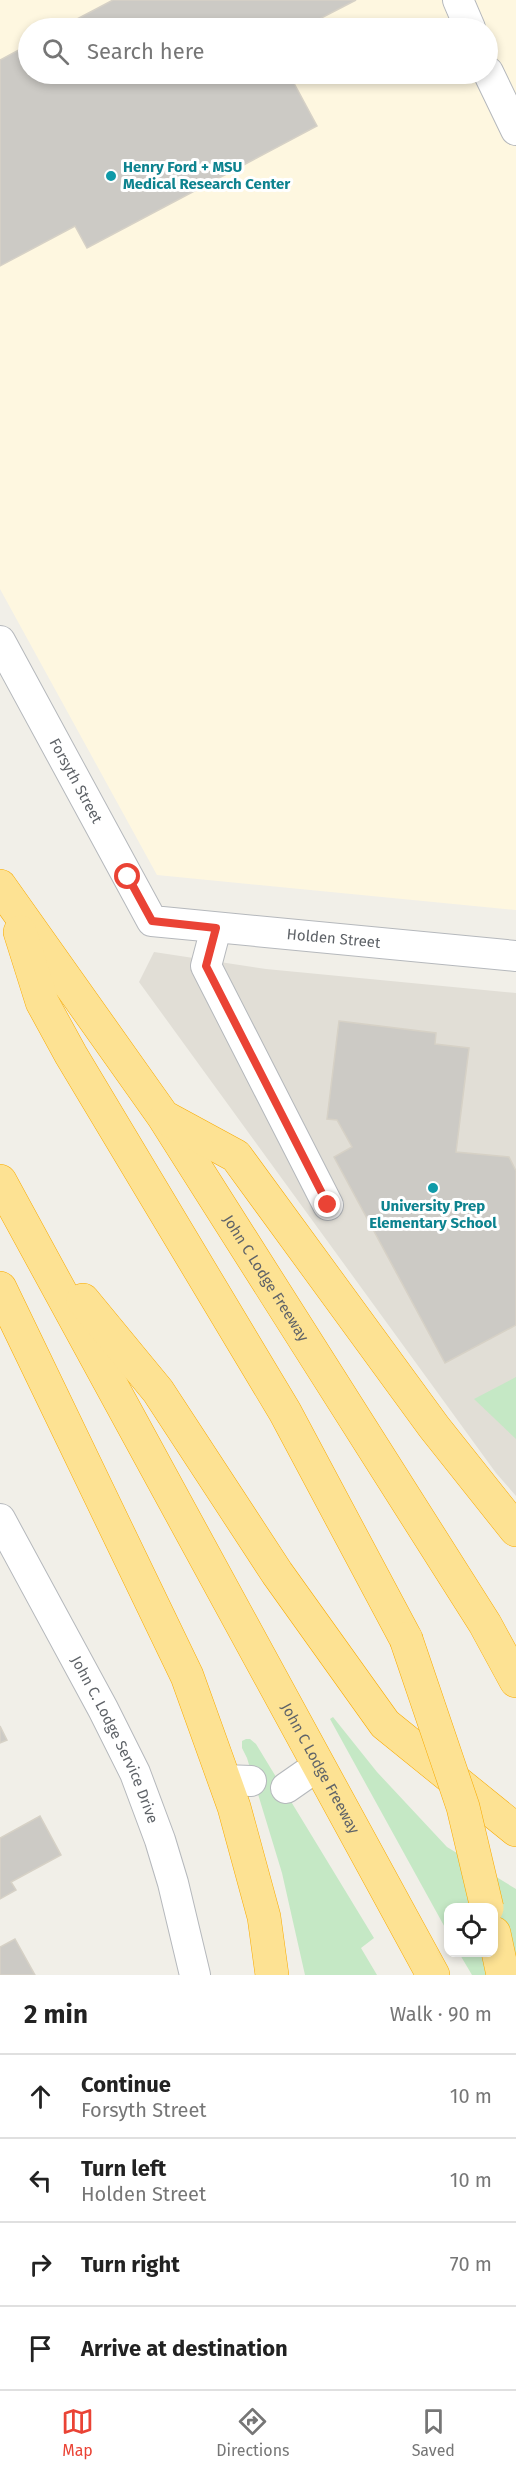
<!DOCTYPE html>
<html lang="en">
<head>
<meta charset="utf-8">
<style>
  :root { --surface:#fff; --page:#f6f6f6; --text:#222; --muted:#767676; --line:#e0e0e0; --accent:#ea4335 }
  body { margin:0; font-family:"Fira Sans",sans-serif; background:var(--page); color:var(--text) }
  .controls { position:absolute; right:18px; bottom:18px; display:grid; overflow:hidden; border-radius:12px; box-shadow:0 3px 9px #0003 }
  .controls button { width:54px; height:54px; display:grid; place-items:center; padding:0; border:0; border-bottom:2px solid var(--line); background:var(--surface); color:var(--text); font:30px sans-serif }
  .stop { position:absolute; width:18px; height:18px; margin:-14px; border:4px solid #ea4335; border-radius:50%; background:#fff }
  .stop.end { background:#ea4335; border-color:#fff; box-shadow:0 2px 6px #0008 }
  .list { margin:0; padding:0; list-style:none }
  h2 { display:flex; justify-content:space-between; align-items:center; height:78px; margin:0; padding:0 24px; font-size:26px }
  h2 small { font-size:20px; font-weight:400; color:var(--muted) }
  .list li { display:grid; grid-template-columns:39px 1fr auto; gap:18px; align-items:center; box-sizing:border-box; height:84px; padding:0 24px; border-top:2px solid var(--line) }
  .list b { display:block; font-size:22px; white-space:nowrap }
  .list p { margin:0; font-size:20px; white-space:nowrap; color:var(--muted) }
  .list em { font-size:20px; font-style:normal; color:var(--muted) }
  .icon { flex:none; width:33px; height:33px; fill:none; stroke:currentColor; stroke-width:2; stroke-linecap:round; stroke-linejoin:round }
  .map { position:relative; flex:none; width:516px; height:1975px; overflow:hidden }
  .search { position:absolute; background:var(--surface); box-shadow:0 3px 9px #0003; left:18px; right:18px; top:18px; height:66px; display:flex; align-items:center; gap:15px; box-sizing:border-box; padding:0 21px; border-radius:33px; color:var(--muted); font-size:22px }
  .sheet { height:414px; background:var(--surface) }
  nav { display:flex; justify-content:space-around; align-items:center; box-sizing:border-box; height:84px; border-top:2px solid var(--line); background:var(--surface); font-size:16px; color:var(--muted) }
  nav a { display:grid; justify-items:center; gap:3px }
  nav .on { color:var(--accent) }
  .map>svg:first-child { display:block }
  .commercial { fill:#fef7e0; fill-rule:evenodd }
  .education { fill:#e1ded6 }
  .green { fill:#c5e8c5 }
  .building { fill:#cccac5; stroke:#d6d1c6; stroke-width:1.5 }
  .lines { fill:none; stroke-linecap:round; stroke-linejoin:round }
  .minor-casing { stroke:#b5b8bc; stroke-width:32 }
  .highway-casing { stroke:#f9ab00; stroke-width:34 }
  .minor { stroke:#fff; stroke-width:30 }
  .highway { stroke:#fde293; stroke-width:33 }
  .highway-bridge-casing { stroke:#f9ab00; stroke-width:34; stroke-linecap:butt }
  .highway-bridge { stroke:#fde293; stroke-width:33 }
  .route { stroke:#ea4335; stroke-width:8 }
  .culture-dot { fill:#0f9aa8; stroke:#fff; stroke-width:2 }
  .labels { text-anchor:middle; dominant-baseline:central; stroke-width:6; stroke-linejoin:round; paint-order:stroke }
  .culture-label { font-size:15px; font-weight:bold; fill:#0d838f; stroke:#fff; text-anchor:start }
  .street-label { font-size:15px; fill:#5f6368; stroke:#fff }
</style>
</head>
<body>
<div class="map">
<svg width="516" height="1975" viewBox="0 0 516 1975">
  <rect width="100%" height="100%" fill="#f1efe8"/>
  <path class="commercial" d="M0,0H516V910L157,875L0,589ZM28,28H488V74H28Z"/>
  <polygon class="education" points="154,952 266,969 516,993 516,1496 496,1473 139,982"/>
  <g class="green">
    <polygon points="516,1377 516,1439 474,1399"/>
    <polygon points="333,1717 377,1772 447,1847 516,1889 516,1975 472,1975 459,1953 494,1952 494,1908 448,1908 448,1933 330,1719"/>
    <polygon points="246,1739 250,1739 256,1744 374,1938 361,1948 377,1975 305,1975 282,1873 247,1758 242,1748 242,1741"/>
  </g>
  <g class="building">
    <polygon points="113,0 356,0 302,28 60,28"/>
    <polygon points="28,45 28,74 289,74 317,126 87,248 75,226 0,266 0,60"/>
    <polygon points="339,1021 436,1033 435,1044 469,1048 456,1152 509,1157 516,1171 516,1325 445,1363 334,1157 352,1147 337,1120 327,1119"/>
    <polygon points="0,1726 7,1740 0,1743"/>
    <polygon points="40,1816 61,1855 11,1882 16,1890 0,1899 0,1838"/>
    <polygon points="15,1939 35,1975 0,1975 0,1947"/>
  </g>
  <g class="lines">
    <g class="minor-casing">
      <g id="minor">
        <polyline points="458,0 470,28"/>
        <polyline points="488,72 516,130"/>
        <path id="s1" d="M0,641L152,921L516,956"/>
        <polyline points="216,928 206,966 328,1205"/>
        <path id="s2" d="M0,1519L103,1709L135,1773L160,1840L173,1883L195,1975"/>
        <polyline points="224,1780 251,1781"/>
        <polyline points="286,1788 319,1765"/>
      </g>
    </g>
    <g class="highway-casing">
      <g id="highway">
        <path id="s3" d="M0,886L163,1116L485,1624L516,1681"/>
        <polyline points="20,932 42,1002 71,1055 285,1412 406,1639"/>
        <polyline points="166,1118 236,1156 434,1427 516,1530"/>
        <path id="s4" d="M0,1181L433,1975"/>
        <polyline points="0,1288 187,1676 234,1807 264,1917 272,1975"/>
        <polyline points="83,1300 158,1391 277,1573 385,1724 516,1830"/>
        <polyline points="494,1933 503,1975"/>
      </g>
    </g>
    <use href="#minor" class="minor"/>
    <use href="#highway" class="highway"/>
    <g class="highway-bridge-casing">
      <polyline id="highway-bridge" points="406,1639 463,1807 487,1908"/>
    </g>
    <use href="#highway-bridge" class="highway-bridge"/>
  </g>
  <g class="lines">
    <polyline class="route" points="128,877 152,921 216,928 206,966 328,1205"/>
  </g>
  <g class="culture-dot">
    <circle cx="111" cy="176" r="6"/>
    <circle cx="433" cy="1188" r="6"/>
  </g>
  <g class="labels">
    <g class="culture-label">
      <text x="123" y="167">Henry Ford + MSU<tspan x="123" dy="17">Medical Research Center</tspan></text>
      <text x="433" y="1206" text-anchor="middle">University Prep<tspan x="433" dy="17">Elementary School</tspan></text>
    </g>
    <g class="street-label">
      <text stroke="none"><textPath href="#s1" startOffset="159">Forsyth Street</textPath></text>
      <text stroke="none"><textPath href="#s1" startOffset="501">Holden Street</textPath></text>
      <text stroke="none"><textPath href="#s3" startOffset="474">John C Lodge Freeway</textPath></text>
      <text stroke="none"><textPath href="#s2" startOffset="249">John C. Lodge Service Drive</textPath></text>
      <text stroke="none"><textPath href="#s4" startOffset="669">John C Lodge Freeway</textPath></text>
    </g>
  </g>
</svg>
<div class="controls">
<button><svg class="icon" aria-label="locate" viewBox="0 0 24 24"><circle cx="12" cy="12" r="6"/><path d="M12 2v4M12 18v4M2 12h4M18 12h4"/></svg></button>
</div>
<div class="stop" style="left:128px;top:877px"></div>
<div class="stop end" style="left:328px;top:1205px"></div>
<div class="search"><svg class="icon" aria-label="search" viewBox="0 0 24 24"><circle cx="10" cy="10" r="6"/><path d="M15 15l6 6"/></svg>Search here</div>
</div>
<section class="sheet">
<h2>2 min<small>Walk · 90 m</small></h2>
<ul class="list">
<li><svg class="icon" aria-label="ahead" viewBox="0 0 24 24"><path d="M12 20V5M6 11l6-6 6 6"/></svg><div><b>Continue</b><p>Forsyth Street</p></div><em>10 m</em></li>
<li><svg class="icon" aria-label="left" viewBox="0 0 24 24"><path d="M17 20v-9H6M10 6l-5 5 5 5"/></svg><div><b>Turn left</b><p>Holden Street</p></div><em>10 m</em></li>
<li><svg class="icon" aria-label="right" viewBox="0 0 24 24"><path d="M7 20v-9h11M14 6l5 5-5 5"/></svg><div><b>Turn right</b></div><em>70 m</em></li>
<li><svg class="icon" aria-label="arrive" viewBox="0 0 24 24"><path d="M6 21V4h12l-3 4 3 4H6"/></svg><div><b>Arrive at destination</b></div></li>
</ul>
</section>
<nav>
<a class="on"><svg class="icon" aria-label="map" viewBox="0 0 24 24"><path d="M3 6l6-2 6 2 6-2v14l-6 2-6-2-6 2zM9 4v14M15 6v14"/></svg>Map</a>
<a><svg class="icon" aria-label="directions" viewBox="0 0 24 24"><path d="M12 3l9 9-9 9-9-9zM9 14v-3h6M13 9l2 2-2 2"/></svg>Directions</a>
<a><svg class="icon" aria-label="saved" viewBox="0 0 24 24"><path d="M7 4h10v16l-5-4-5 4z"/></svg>Saved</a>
</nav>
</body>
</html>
